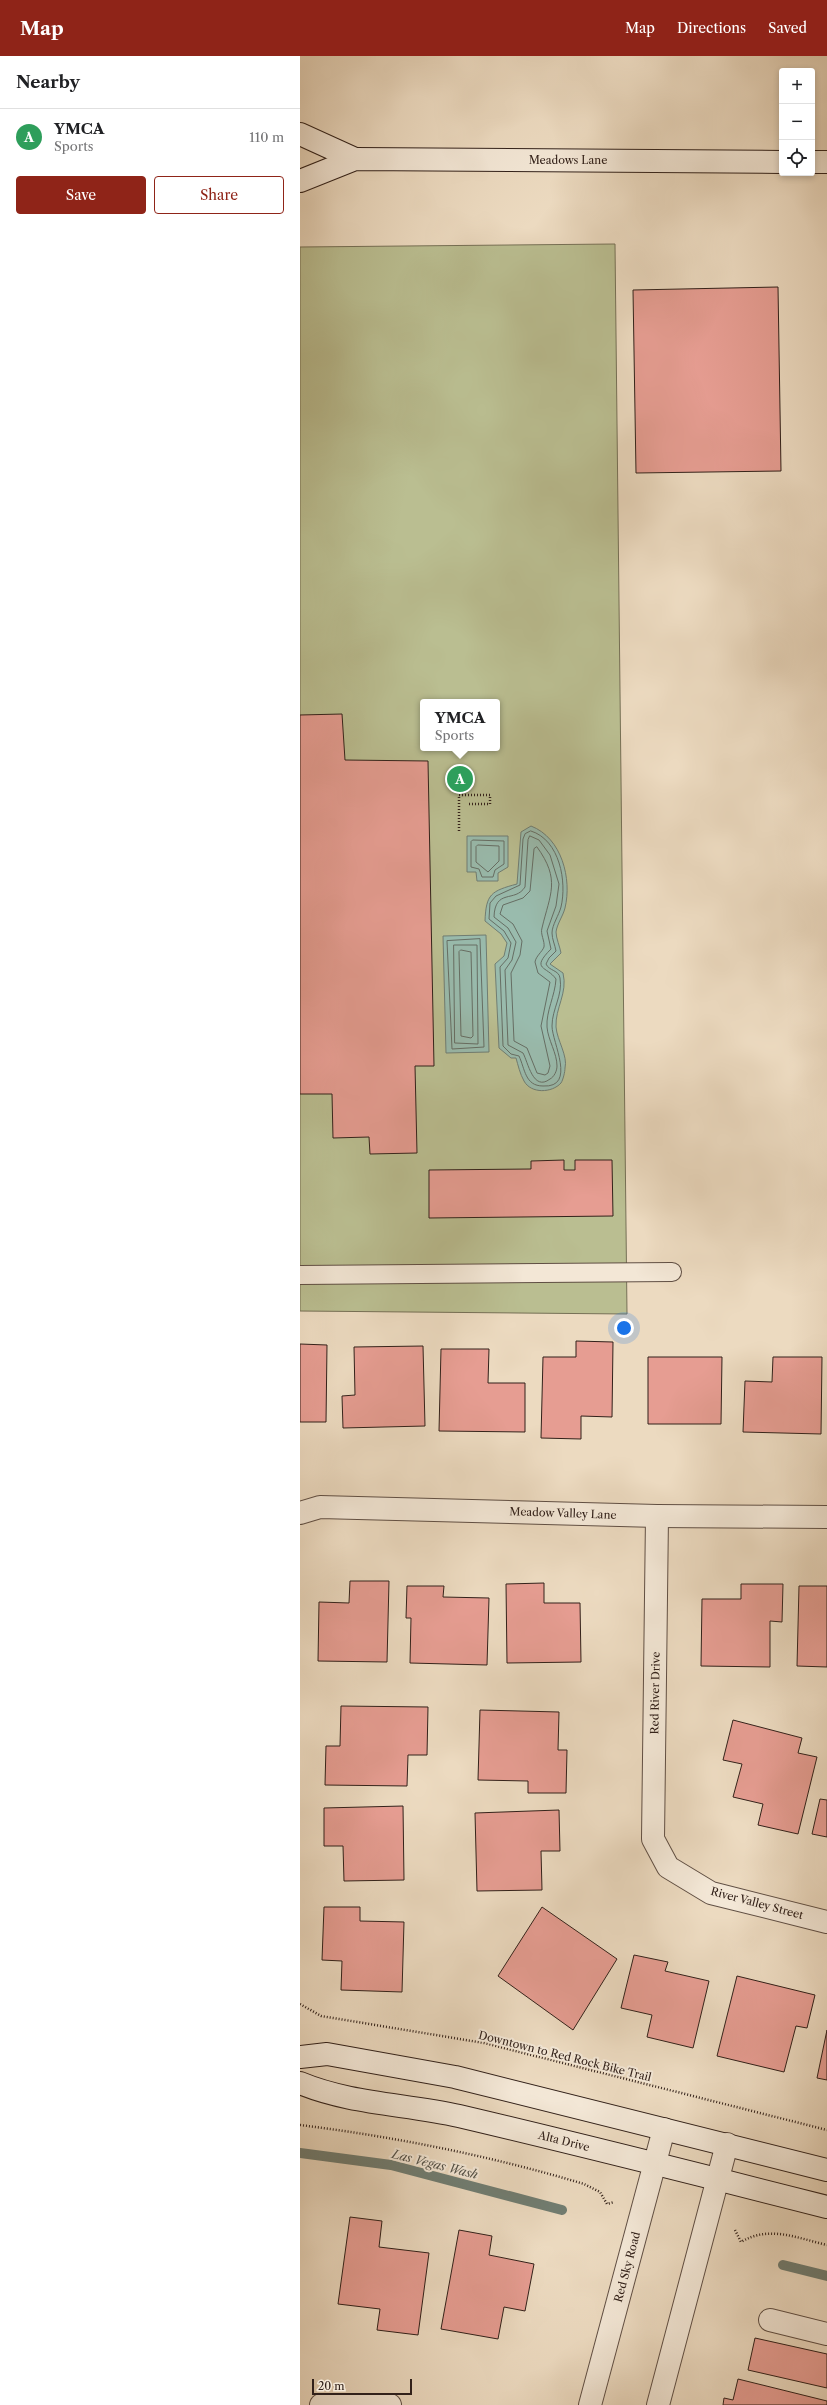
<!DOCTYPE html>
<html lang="en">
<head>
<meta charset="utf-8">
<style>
  :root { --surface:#fff; --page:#f2f2f2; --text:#202124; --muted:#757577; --line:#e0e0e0; --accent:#8f2418 }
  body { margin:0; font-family:"Libre Caslon Text",serif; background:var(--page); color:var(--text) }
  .controls { position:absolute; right:12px; top:12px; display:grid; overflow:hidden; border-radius:4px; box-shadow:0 2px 6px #0003 }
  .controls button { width:36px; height:36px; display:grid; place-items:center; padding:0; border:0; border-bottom:1px solid var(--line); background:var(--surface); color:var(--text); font:20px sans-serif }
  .scale { position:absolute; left:12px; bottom:10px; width:100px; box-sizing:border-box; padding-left:4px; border:2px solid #32211a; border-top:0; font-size:11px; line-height:14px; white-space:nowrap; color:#32211a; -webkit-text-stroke:3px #f3e7d6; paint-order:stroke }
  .you { position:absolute; left:324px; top:1272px; width:14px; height:14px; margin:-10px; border:3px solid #fff; border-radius:50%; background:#1a73e8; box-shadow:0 0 0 6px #1a73e833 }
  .badge { display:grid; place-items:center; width:26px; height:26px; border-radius:50%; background:var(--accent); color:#fff; font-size:13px; font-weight:700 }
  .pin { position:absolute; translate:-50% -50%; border:2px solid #fff; box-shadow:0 1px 4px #0006 }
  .popup { position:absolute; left:120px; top:643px; width:80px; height:52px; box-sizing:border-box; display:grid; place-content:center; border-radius:4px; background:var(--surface); filter:drop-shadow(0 1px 3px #0005); font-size:13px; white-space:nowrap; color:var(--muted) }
  .popup b { font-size:15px; color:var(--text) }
  .popup::after { content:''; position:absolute; left:50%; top:100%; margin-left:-8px; border:8px solid transparent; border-top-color:var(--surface) }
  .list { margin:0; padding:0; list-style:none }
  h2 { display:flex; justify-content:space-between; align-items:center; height:52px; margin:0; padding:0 16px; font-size:17px }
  h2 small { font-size:13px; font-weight:400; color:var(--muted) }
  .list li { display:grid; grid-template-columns:26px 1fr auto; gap:12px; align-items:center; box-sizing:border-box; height:56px; padding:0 16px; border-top:1px solid var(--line) }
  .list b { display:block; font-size:15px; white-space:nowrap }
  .list p { margin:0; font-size:13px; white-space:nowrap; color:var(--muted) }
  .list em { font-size:13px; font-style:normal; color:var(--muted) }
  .actions { display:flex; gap:8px; padding:12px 16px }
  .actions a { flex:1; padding:9px 0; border:1px solid var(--accent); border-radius:4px; text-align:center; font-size:14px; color:var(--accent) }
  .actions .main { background:var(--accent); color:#fff }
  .icon { flex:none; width:22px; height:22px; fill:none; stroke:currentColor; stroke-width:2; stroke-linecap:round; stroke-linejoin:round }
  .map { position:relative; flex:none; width:527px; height:2349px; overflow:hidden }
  header { display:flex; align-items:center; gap:24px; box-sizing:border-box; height:56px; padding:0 20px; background:var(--accent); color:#fff }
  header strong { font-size:19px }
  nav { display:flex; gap:22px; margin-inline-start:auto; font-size:14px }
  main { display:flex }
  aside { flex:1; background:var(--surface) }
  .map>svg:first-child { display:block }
  .green { fill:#babe91; stroke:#767056; fill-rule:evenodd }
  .water { fill:#99bbad; stroke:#707d72 }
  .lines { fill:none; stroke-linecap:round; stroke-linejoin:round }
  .shore { stroke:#666e64; stroke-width:1 }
  .stream { stroke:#707d72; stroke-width:10 }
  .building { fill:#e69d92; stroke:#32211a }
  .lane-casing { stroke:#604f44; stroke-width:20 }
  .street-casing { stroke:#604f44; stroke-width:24 }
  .secondary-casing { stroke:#32211a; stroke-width:24 }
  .path { stroke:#32211a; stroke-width:2.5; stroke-dasharray:1 2; stroke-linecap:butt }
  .lane { stroke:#f3e7d6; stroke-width:18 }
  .street { stroke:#f3e7d6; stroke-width:22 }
  .secondary { stroke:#f3e7d6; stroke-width:22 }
  .labels { text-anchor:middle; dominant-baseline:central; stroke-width:4; stroke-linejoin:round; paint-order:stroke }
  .street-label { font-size:11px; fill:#32211a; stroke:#f3e7d6 }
  .water-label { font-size:12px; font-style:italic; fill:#514f46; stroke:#f3e7d6 }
</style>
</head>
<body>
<header>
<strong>Map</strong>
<nav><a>Map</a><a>Directions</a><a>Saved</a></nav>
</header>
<main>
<aside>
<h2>Nearby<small></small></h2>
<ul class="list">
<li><span class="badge" style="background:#2e9e5b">A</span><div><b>YMCA</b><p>Sports</p></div><em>110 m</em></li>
</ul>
<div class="actions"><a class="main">Save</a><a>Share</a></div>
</aside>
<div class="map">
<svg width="527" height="2349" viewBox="0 0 527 2349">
  <rect width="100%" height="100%" fill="#ecdac0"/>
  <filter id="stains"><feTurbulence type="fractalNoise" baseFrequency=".005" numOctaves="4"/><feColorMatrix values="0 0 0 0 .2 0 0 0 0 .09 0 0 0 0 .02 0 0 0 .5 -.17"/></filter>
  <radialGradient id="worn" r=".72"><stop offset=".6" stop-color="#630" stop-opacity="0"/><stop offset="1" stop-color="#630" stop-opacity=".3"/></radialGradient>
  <path class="green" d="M315,188L327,1258L0,1255V191ZM123,646H197V692H123Z"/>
  <g class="water">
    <path d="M231,770C262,782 272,823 265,852C263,860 257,868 256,876C256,882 260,891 261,897L250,908L263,917C268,937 255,952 256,971C257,984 268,1000 265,1012C265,1016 263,1024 261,1027C252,1037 231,1038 224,1025C220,1018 218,1009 216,1002H211L199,992L195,908L204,900L207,887L201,878L185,865C186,838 191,835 217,828L221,776Z"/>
    <polygon points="167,780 208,780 208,811 198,817 198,825 177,825 176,816 167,816"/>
    <polygon points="186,879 189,996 146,997 143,880"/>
  </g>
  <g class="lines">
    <g class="shore">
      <path d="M231,775C260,784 267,826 261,851C259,859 252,869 252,877C252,883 255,889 256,895L249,902L246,908C249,915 259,914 260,922C263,939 252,953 252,970C252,986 277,1032 243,1030C225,1030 225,1013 219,1000L211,998L203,990L200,911L208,902L211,887L204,875L189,863L190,847L196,840L220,829L223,783L225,778Z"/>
      <path d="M230,780L239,784L250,799L259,828L256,850L247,875L251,893C230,914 247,910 256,923C255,940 246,955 247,971C248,984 257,997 257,1010C257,1015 254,1021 250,1023C233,1036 228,1006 223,997L208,989L205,914L212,904L216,886L208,872L194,861C195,832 215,847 225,831L228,784Z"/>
      <polygon points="173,784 204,785 204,808 195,814 193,821 182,821 179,813 171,811 171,786"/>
      <polygon points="178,789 199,790 199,805 188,816 176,806 176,791"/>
      <path d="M237,791C261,824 250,838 242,872C240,878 245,885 244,891C242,896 236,900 235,906L238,917L250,926L241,970L250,1010L248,1017L245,1019L237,1017L227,992L214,985L211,917L220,899L222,885L213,868L200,858L203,849L223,842L230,835L234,793Z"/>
      <polygon points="180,883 184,991 152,993 147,885"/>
      <polygon points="154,889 177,889 178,988 155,987"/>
      <polygon points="161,894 171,896 173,980 171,982 161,980 159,896"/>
    </g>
    <g class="stream">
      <polyline points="0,2097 91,2109 262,2154"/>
      <polyline points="483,2209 527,2220"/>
    </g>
  </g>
  <g class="building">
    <polygon points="478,231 481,415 336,417 333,234"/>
    <polygon points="42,658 45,704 128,705 134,1010 115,1010 117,1097 70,1098 69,1081 33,1082 32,1038 0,1038 0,659"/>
    <polygon points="264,1104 264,1114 275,1114 275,1104 312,1104 313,1160 129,1162 129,1114 231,1113 231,1105"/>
    <polygon points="276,1285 313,1286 312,1361 281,1360 281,1383 241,1382 243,1301 276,1301"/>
    <polygon points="0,1288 27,1289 26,1366 0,1366"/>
    <polygon points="123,1290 125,1370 43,1372 42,1340 55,1339 54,1291"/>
    <polygon points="141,1293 189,1293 188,1327 225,1327 225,1376 139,1375"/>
    <polygon points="348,1301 422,1301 421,1368 348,1368"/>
    <polygon points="473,1301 522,1301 521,1378 443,1376 445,1325 472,1326"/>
    <polygon points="50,1525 89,1525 87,1606 18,1605 19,1546 49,1547"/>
    <polygon points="244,1527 244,1547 280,1547 281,1606 207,1607 206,1528"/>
    <polygon points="441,1528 483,1528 482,1566 470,1565 470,1611 401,1610 402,1543 441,1543"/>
    <polygon points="107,1530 144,1530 143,1541 189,1542 187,1609 110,1607 111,1562 106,1562"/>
    <polygon points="499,1530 527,1530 527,1611 497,1610"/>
    <polygon points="41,1650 128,1651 127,1699 108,1699 107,1730 25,1729 26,1690 40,1690"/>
    <polygon points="180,1654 259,1656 258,1694 267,1694 266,1737 228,1737 228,1725 178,1724"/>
    <polygon points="433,1664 502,1682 498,1697 517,1701 498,1778 458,1769 463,1748 433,1741 442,1708 423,1704"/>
    <polygon points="520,1743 527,1744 527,1781 512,1778"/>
    <polygon points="103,1750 104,1824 44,1825 43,1790 24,1790 24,1752"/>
    <polygon points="259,1754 260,1795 241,1795 242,1834 177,1835 175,1757"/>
    <polygon points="24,1851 60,1851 60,1865 104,1866 102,1936 41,1934 42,1905 22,1904"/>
    <polygon points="242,1851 317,1903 273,1974 198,1920"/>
    <polygon points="334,1899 368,1906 365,1915 409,1925 393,1992 347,1981 352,1959 321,1952"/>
    <polygon points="437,1920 515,1939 507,1972 496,1970 484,2016 417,2000"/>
    <polygon points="527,1974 527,2024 517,2022"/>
    <polygon points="50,2161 82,2165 79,2191 129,2197 118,2279 77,2274 80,2253 38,2248"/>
    <polygon points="159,2174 192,2180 189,2199 234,2208 225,2255 204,2251 198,2283 141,2273"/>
    <polygon points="455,2282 527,2298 527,2332 448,2314"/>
    <polygon points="438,2323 527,2345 527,2349 423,2349 424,2342 433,2344"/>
  </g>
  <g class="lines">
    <g class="lane-casing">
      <polyline id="lane" points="0,1219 372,1216"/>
    </g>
    <g class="street-casing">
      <g id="street">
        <polyline points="0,1457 20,1451 357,1460 527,1461"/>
        <polyline points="357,1460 353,1783 368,1811 411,1837 527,1866"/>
        <polyline points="470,2264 527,2278"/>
        <polyline points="21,2349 90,2349"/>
        <polyline points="290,2349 364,2073"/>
        <polyline points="358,2349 427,2088"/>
      </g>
    </g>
    <g class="secondary-casing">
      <g id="secondary">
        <polyline points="0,78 55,103"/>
        <polyline points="512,106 527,106"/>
        <polyline points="0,125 55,103 482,106"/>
        <polyline points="0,2001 27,1998 155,2021 527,2114"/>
        <path d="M0,2027C50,2048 107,2048 159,2060C282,2089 405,2120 527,2151"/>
      </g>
    </g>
    <g class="path">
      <polyline points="159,775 159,739 190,739 190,748 167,748"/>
      <polyline points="0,1948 21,1960 184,1987 527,2074"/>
      <path d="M0,2069C96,2081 191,2100 284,2128L300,2136L307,2148L314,2146"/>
      <path d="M435,2174L441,2186C469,2169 497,2182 527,2189"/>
    </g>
    <use href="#lane" class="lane"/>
    <use href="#street" class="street"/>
    <use href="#secondary" class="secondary"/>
  </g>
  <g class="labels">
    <g class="street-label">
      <text x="268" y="104">Meadows Lane</text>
      <text transform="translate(263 1457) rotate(2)">Meadow Valley Lane</text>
      <text transform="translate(355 1637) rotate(-89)">Red River Drive</text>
      <text transform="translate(457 1847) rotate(15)">River Valley Street</text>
      <text transform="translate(265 2000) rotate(14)">Downtown to Red Rock Bike Trail</text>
      <text transform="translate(264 2085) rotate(14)">Alta Drive</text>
      <text transform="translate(327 2211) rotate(-75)">Red Sky Road</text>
    </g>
    <g class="water-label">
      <text transform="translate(135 2108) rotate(14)">Las Vegas Wash</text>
    </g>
  </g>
  <rect width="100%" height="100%" filter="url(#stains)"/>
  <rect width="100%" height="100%" fill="url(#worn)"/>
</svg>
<div class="controls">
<button>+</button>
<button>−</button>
<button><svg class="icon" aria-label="locate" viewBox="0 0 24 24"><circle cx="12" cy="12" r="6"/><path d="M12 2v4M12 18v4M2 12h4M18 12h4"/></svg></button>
</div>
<div class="scale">20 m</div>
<div class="you"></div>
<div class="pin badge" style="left:160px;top:723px;background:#2e9e5b">A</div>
<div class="popup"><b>YMCA</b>Sports</div>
</div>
</main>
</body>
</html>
